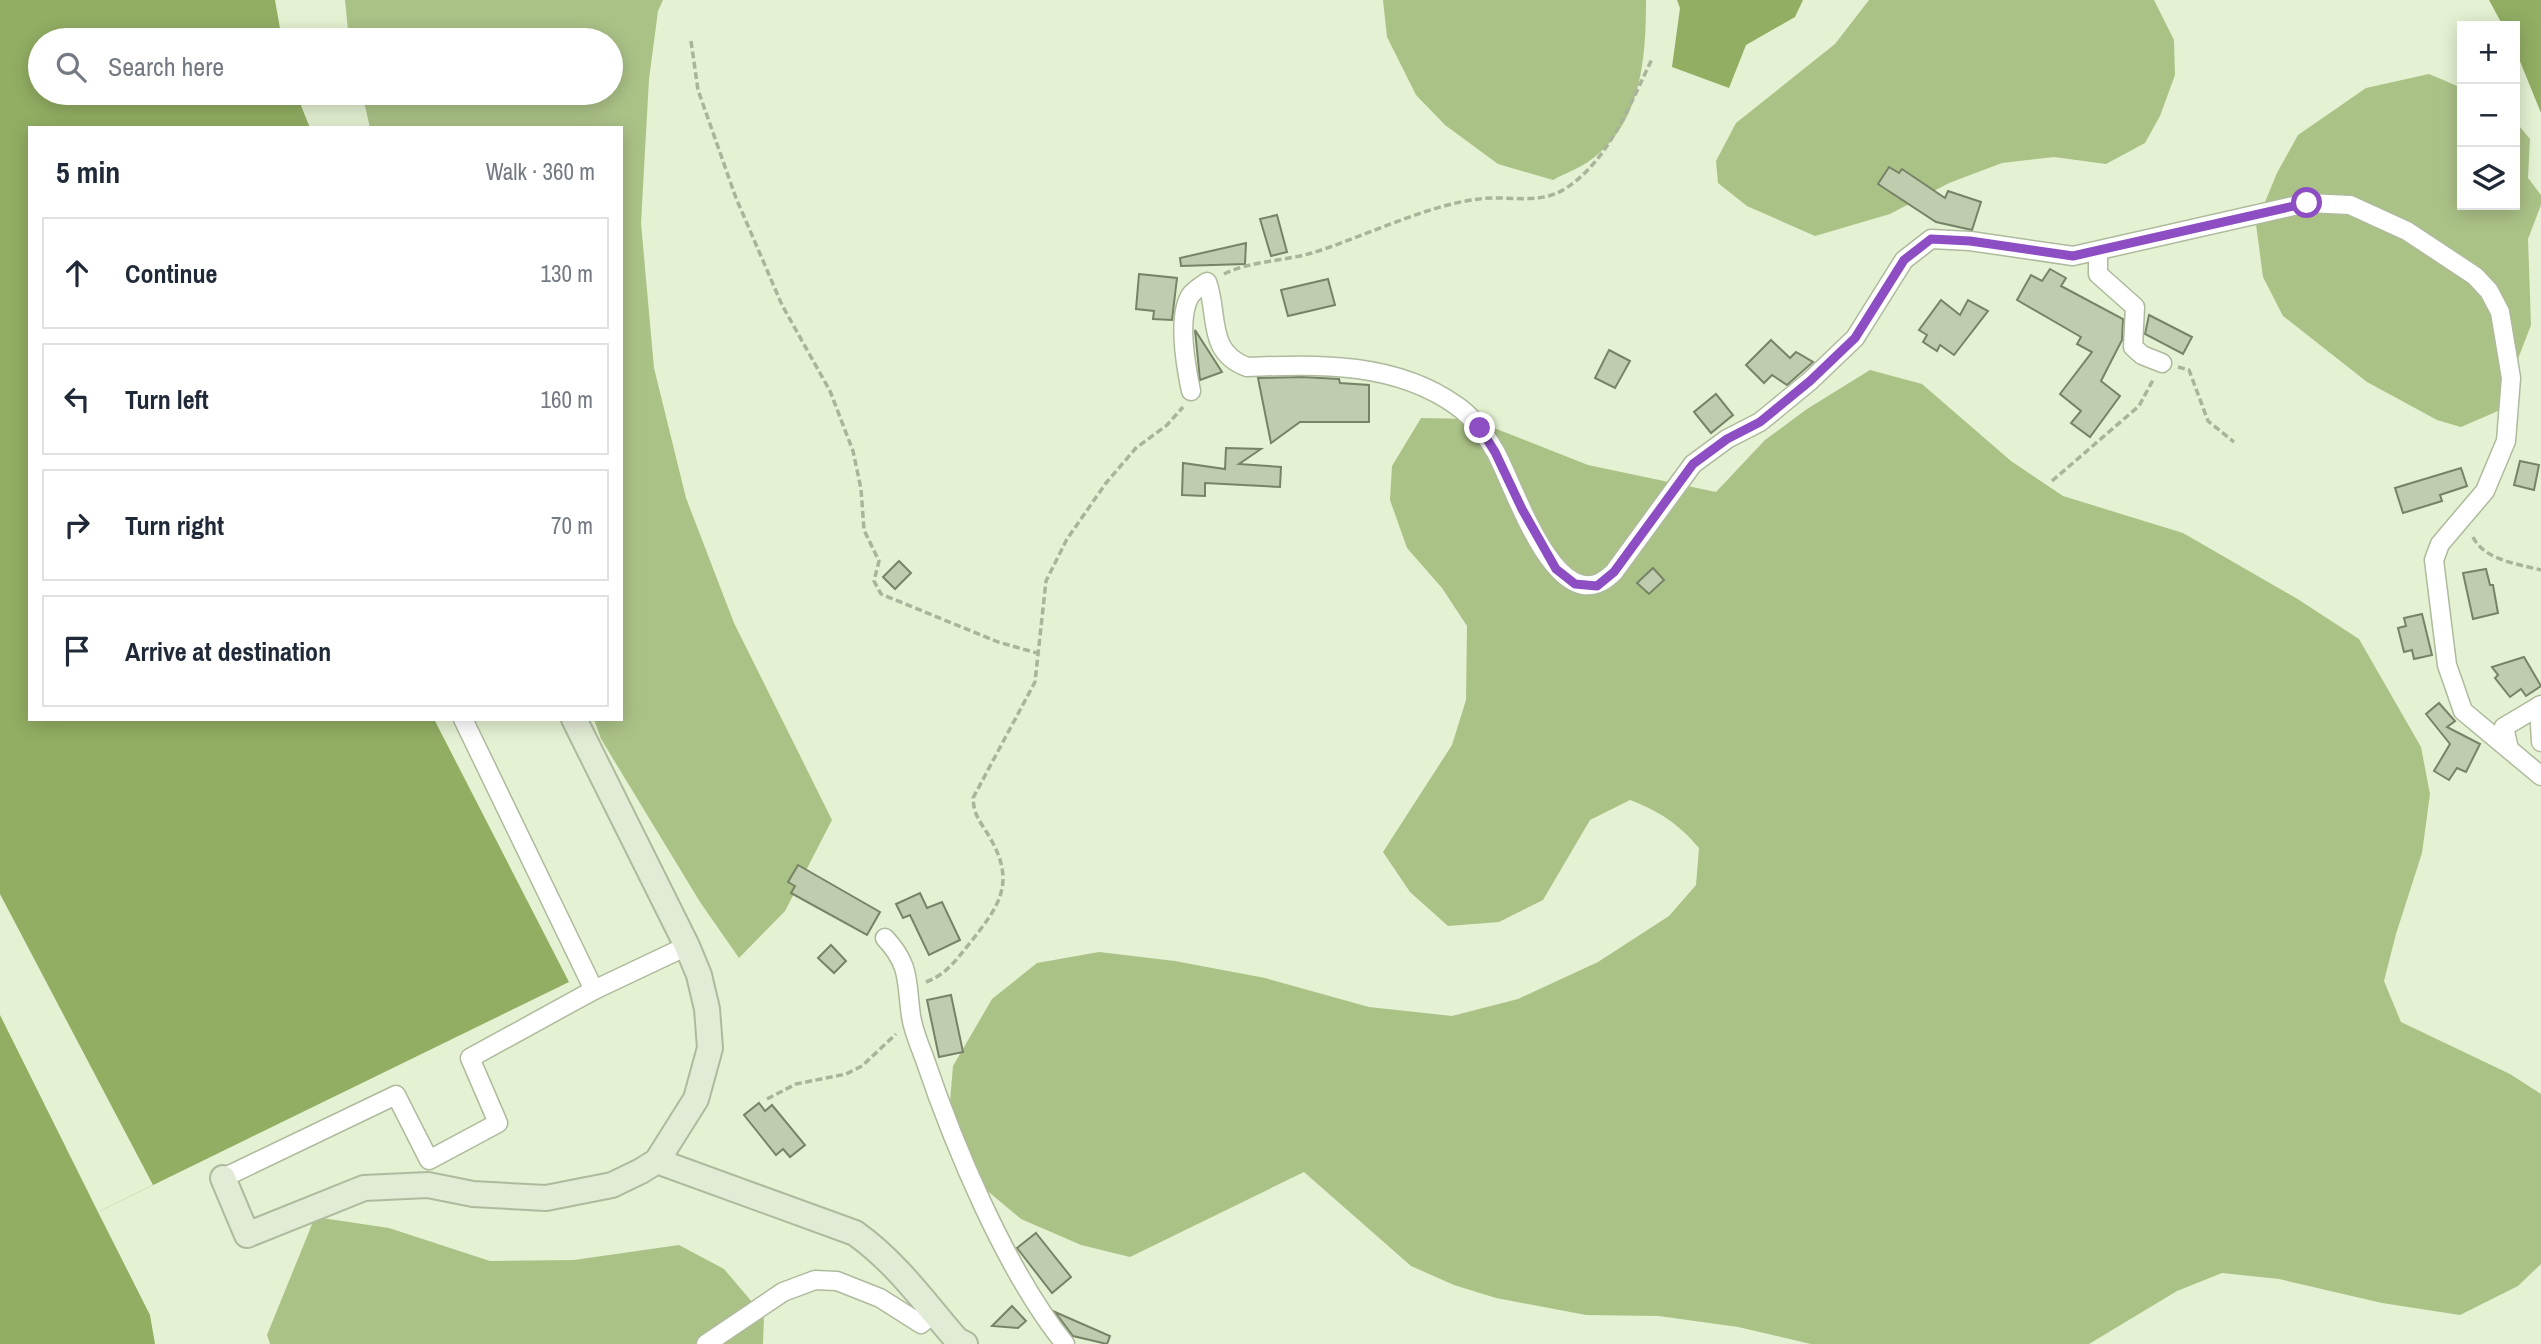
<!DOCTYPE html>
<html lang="en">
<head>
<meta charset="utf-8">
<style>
  :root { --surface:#fff; --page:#f2f2f3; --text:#1f2937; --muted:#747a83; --line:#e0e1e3 }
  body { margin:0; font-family:"Archivo Narrow",sans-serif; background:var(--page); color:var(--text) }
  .controls { position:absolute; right:21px; top:21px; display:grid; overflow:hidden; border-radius:0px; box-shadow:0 4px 18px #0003 }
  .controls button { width:63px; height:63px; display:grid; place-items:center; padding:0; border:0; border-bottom:2px solid var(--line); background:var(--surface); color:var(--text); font:35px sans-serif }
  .stop { position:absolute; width:21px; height:21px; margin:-16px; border:5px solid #8d4ec4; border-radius:50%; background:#fff }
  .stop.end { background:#8d4ec4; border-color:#fff; box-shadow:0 2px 7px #0008 }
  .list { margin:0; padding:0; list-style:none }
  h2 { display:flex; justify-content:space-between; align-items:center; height:91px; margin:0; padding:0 28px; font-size:30px }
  h2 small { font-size:23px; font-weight:400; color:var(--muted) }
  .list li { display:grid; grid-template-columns:46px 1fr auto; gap:21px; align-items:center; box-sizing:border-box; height:112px; margin:0 14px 14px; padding:0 14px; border:2px solid var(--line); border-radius:0px }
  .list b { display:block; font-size:26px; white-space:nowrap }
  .list em { font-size:23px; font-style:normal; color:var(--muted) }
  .icon { flex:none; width:38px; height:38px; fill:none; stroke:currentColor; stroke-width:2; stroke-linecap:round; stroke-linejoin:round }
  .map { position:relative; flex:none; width:2541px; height:1344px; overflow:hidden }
  .search { position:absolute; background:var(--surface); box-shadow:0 4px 18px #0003; left:28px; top:28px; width:595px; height:77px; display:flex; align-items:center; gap:18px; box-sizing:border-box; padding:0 24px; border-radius:38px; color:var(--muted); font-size:26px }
  .panel { position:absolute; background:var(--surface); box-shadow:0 4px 18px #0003; left:28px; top:126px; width:595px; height:595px; border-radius:0px }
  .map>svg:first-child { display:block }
  .green { fill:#abc287 }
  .water { fill:#92ae63 }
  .pier { fill:#e4f1d2 }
  .building { fill:#bfccad; stroke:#778366; stroke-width:2 }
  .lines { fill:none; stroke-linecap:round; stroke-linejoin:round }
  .street-casing { stroke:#aeba9c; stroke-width:21 }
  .secondary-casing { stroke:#aeba9c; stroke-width:28 }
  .path { stroke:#a9b49a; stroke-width:3.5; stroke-dasharray:7 3.5; stroke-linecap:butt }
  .street { stroke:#fff; stroke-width:18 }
  .secondary { stroke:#e2ebd6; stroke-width:24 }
  .route { stroke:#8d4ec4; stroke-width:9 }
</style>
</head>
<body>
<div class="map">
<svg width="2541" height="1344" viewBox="0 0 2541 1344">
  <rect width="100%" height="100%" fill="#e4f1d2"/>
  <g class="green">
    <polygon points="345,0 663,0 658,11 649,79 641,223 654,368 686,498 734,623 832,820 785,911 739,958 700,902 601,739 594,719 621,719 621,128 370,128 362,93 611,93 611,40 349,40"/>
    <path d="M1383,0H1646C1646,57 1642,122 1592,159C1581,168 1565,173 1553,180L1498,164L1445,125L1416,95L1387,37Z"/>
    <polygon points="1869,0 2154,0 2174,40 2175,75 2160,116 2145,143 2106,164 2054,157 2002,163 1949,183 1890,214 1815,236 1747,206 1718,183 1716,161 1736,123 1835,44"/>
    <polygon points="2429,74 2462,88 2462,205 2515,205 2515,121 2530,139 2528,178 2541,195 2541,205 2528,239 2531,325 2498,411 2461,427 2437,420 2367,382 2283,316 2263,277 2256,224 2277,173 2298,135 2366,88"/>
    <path d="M1870,370L1922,384L2011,461L2063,496L2183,533L2296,598L2359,639L2421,747L2430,794L2422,853L2396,934L2384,981L2401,1022L2510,1074L2541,1094V1264L2518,1286L2460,1315L2382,1303L2279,1279L2222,1273L2177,1291L2089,1344H1811L1738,1327L1659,1316L1586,1315L1496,1298L1454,1285L1411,1266L1304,1172L1130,1257L1081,1245L1021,1219L972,1178L948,1126L953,1066L992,999L1037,963L1099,952L1175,961L1265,978L1369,1007L1452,1016L1518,999L1598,962L1669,916L1696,885L1699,848C1679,824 1659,811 1630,800L1590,820L1543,900L1499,922L1448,926L1410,892L1383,852L1452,745L1466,700L1467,626L1442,588L1407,548L1390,500L1392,466L1421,418L1471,419L1588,465L1716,492L1765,440L1807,409Z"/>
    <polygon points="315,1217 389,1228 490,1261 574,1260 679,1245 724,1269 764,1316 763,1344 270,1344 267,1335"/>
  </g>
  <g class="water">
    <polygon points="0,0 275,0 282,40 40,40 40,93 296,93 310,128 30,128 30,719 434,719 569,982 98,1212 150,1315 155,1344 0,1344"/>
    <polygon points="1677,0 1803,0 1795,17 1746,45 1729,88 1672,67 1680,8"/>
    <polygon points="2489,0 2541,0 2541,113 2515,49 2515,26 2503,26"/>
  </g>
  <polygon class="pier" points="0,894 153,1185 98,1212 0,1015"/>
  <g class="building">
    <polygon points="1889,167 1899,173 1902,169 1945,198 1948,191 1981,202 1972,230 1936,222 1878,184"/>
    <polygon points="1277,215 1287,252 1271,256 1260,219"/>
    <polygon points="1246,243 1245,264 1181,266 1180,258"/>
    <polygon points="2050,269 2066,278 2061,286 2123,319 2122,340 2101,381 2120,396 2090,437 2071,423 2081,411 2060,394 2092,352 2077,344 2081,337 2017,300 2031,275 2042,281"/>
    <polygon points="1139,274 1177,278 1172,320 1153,319 1154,311 1136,309"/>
    <polygon points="1328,279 1335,305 1288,316 1281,290"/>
    <polygon points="1941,300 1960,315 1968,300 1988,311 1954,355 1940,345 1937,351 1923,342 1927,335 1919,330"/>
    <polygon points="2149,315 2192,337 2183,354 2145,334"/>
    <polygon points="1195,330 1222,372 1200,380"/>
    <polygon points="1771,340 1790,358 1796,352 1813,362 1787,385 1772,375 1764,383 1746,365"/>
    <polygon points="1609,350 1630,361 1615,388 1595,378"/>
    <polygon points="1302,377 1339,379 1340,383 1369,385 1369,422 1300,422 1271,443 1258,378"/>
    <polygon points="1716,394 1733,415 1711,433 1694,412"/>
    <polygon points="1226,448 1261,449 1239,464 1281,467 1280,487 1205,483 1205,496 1182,495 1183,463 1225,469"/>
    <polygon points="2520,461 2539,465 2534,490 2514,485"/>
    <polygon points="2461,468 2467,486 2440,495 2442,501 2403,513 2395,488"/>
    <polygon points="899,561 911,573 895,589 883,577"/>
    <polygon points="1653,568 1664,580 1649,594 1637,583"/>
    <polygon points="2486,569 2490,585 2493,585 2498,613 2473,619 2463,573"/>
    <polygon points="2422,614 2432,655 2414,659 2412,650 2404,652 2398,628 2406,626 2404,618"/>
    <polygon points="2524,657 2541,686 2526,696 2521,689 2510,697 2495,678 2498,675 2492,667"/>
    <polygon points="2439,703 2455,721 2447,727 2480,744 2466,772 2457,768 2449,780 2434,771 2450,744 2426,714"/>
    <polygon points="798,865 880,912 867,935 791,893 795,886 788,882"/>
    <polygon points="920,893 927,908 942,902 960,940 929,955 910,915 903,918 896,904"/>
    <polygon points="831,945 846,961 834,973 818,958"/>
    <polygon points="951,995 963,1052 939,1057 927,1000"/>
    <polygon points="759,1103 765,1111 772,1105 805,1145 790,1157 783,1149 776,1155 744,1115"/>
    <polygon points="1036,1233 1071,1277 1052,1293 1017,1248"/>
    <polygon points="1012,1306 1026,1321 1018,1328 992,1326"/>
    <polygon points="1055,1312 1110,1336 1107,1344 1073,1336"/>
  </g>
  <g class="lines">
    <g class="street-casing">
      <g id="street">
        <polyline points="2098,252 2098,274 2135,307 2133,347 2142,355 2162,363"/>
        <path d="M1191,391C1186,367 1177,318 1190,296C1194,290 1201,286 1207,282C1219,314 1206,352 1247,367C1319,364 1396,362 1457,406C1473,417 1485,434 1495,451C1515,486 1558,629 1614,572L1693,464L1727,439L1760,422L1810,381L1855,338L1904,260L1931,239L1970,241L2073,256L2307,203L2350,205L2407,231L2475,276L2489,291L2500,312L2511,378L2506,441L2485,491L2440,544L2434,560L2447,665L2463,711L2541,776"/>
        <polyline points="2539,706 2541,742"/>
        <polyline points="463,719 594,990"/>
        <polyline points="2509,749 2504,727 2541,705"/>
        <path d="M885,938C911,966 906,981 911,1016C913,1030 919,1044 924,1057C954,1146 1006,1271 1065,1344"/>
        <polyline points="223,1178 396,1095 429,1160 498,1123 470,1058 594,990 687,946"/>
        <polyline points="706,1344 783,1292 815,1280 837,1281 880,1298 921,1324 934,1313"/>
      </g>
    </g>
    <g class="secondary-casing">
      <g id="secondary">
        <path d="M657,1161L855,1233C897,1263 924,1302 957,1340L965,1344"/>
        <polyline points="223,1178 247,1235 364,1188 428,1185 473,1194 546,1198 612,1185 641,1171 657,1161 696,1099 710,1048 707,1009 699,975 687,946 574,719"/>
      </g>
    </g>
    <g class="path">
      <polyline points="691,41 698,90 736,198 782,305 830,391 853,451 861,489 864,530 879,561 874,581 881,594 998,642 1037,653"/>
      <path d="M1224,274C1250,261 1284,261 1312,253C1364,237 1426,205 1479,199C1506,195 1538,205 1563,190C1608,163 1630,104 1652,59"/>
      <polyline points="2178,367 2189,370 2208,421 2234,442"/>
      <polyline points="2052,481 2139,406 2153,380"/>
      <path d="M2473,537C2484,560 2518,564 2541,570"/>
      <path d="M926,982C947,974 956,960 970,943C999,906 1017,883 989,836C980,821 974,816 973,798L1035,682L1046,581L1067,539L1106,483L1136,448L1167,425L1183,407"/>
      <polyline points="767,1099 796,1084 846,1074 862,1066 896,1034"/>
    </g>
    <use href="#street" class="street"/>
    <use href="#secondary" class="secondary"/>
  </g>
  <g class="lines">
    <polyline class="route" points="1480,428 1495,452 1522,509 1556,569 1575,584 1597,586 1614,572 1693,464 1727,439 1760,422 1810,381 1855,338 1904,260 1931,239 1970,241 2073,256 2307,203"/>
  </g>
</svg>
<div class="controls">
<button>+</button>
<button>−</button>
<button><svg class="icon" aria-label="layers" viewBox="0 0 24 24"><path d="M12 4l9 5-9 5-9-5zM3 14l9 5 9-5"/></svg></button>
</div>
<div class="stop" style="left:2307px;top:203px"></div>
<div class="stop end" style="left:1480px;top:428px"></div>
<div class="search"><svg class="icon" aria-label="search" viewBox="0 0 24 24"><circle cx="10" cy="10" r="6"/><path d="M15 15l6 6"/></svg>Search here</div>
<section class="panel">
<h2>5 min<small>Walk · 360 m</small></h2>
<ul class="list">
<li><svg class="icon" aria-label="ahead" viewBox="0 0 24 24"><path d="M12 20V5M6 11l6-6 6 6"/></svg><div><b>Continue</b></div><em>130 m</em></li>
<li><svg class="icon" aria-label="left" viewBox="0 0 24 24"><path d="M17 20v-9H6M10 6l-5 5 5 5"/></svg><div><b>Turn left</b></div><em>160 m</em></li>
<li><svg class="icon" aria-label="right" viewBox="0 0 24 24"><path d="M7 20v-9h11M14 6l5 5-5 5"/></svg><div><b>Turn right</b></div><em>70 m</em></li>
<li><svg class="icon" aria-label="arrive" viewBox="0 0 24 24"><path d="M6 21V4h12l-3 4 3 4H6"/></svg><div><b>Arrive at destination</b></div></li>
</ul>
</section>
</div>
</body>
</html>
